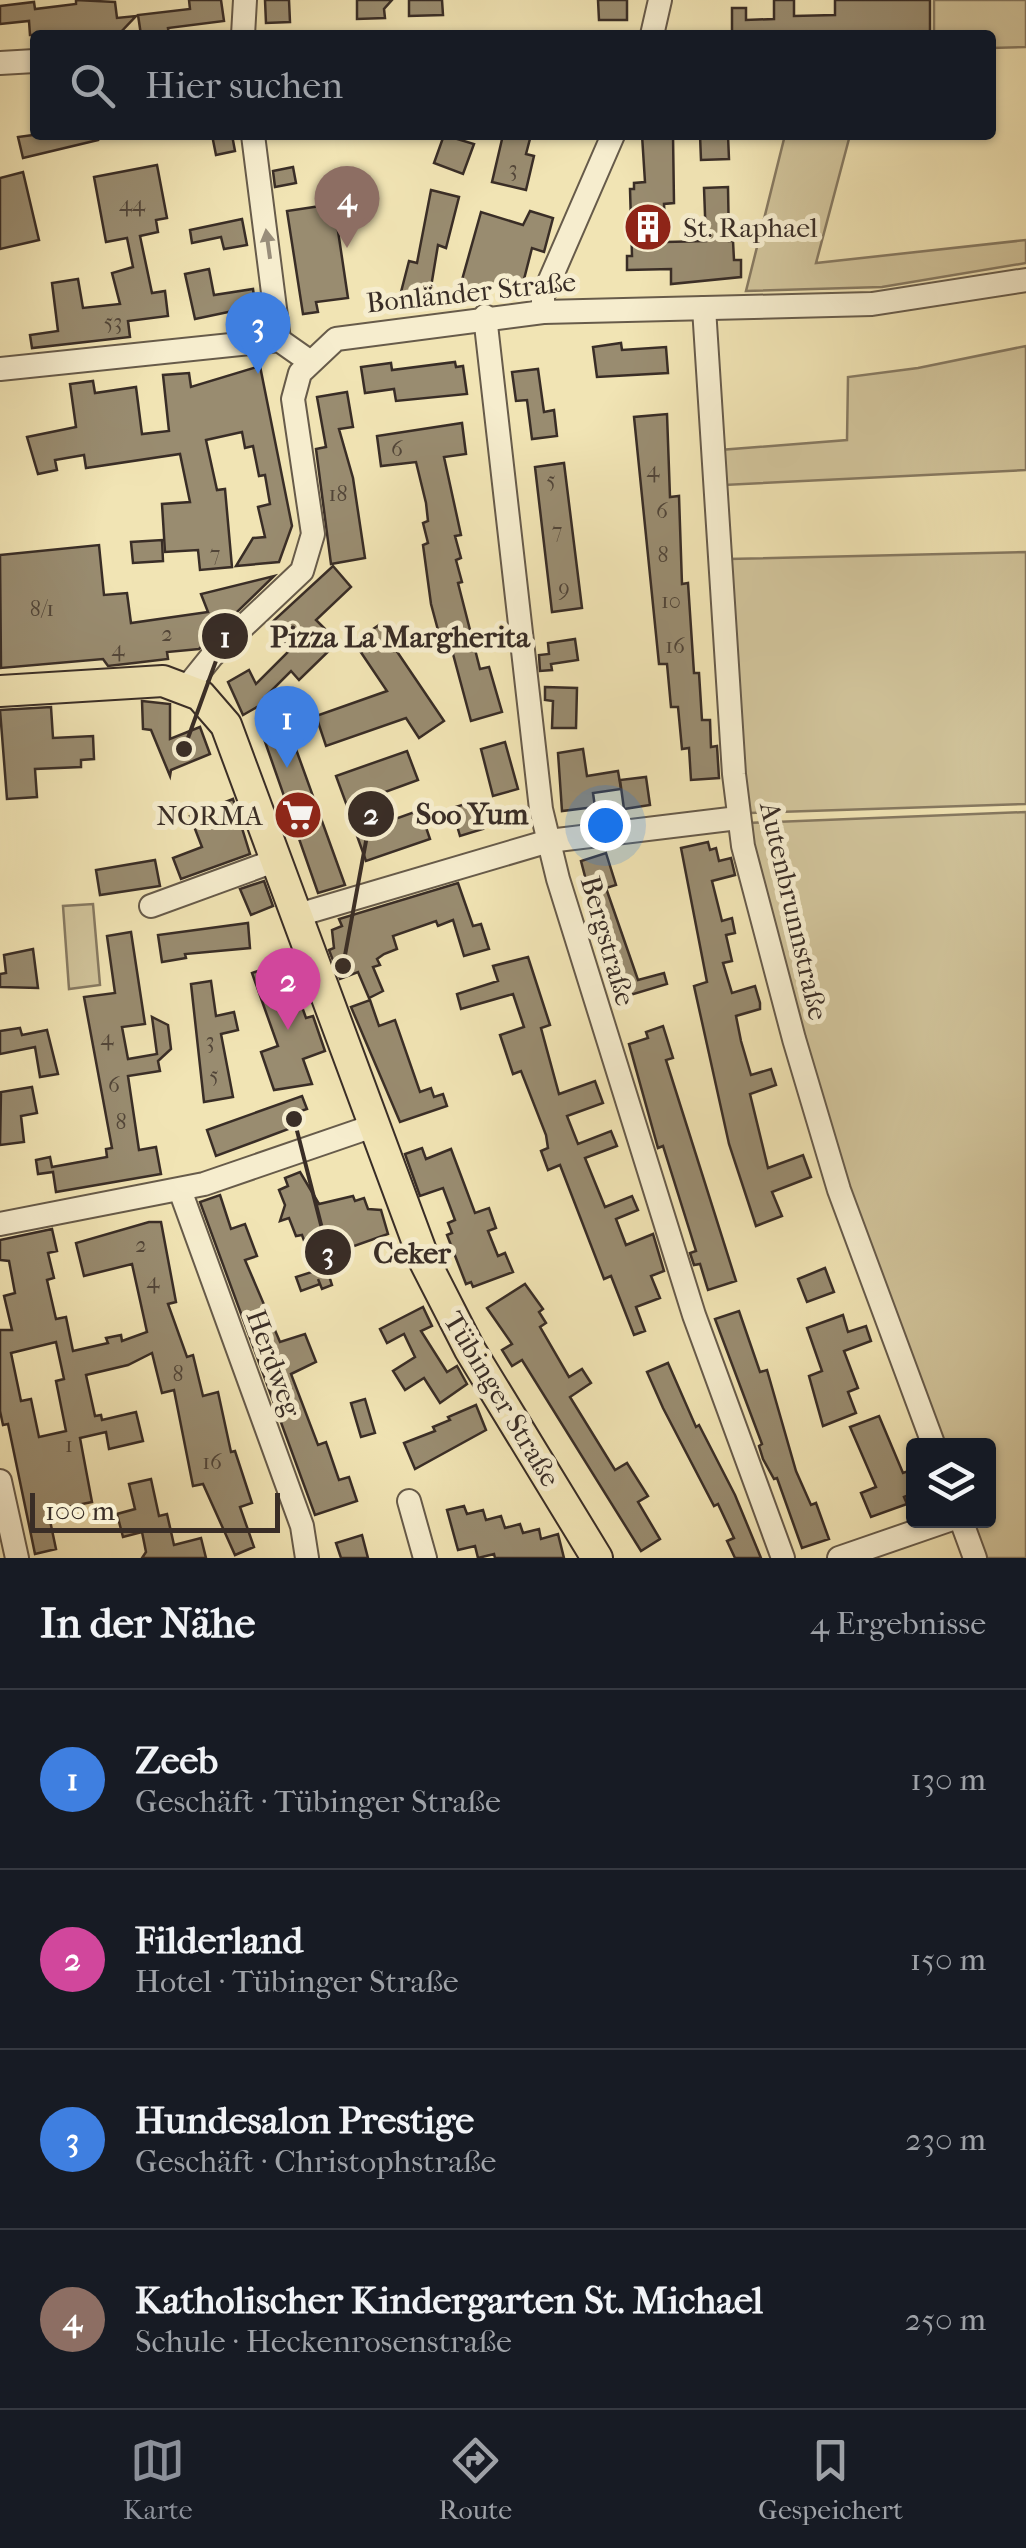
<!DOCTYPE html>
<html lang="de">
<head>
<meta charset="utf-8">
<style>
  :root { --surface:#171b24; --page:#242831; --text:#f1f3f6; --muted:#9ea1a6; --line:#363941; --accent:#8c9099 }
  body { margin:0; font-family:"IM FELL French Canon",serif; background:var(--page); color:var(--text) }
  .controls { position:absolute; right:30px; bottom:30px; display:grid; overflow:hidden; border-radius:10px; box-shadow:0 2px 8px #0004 }
  .controls button { width:90px; height:90px; display:grid; place-items:center; padding:0; border:0; border-bottom:2px solid var(--line); background:var(--surface); color:var(--text); font:50px sans-serif }
  .scale { position:absolute; left:30px; bottom:25px; width:250px; box-sizing:border-box; padding-left:10px; border:5px solid #392d26; border-top:0; font-size:28px; line-height:35px; white-space:nowrap; color:#392d26; -webkit-text-stroke:8px #f6edce; paint-order:stroke }
  .you { position:absolute; left:605px; top:825px; width:35px; height:35px; margin:-25px; border:8px solid #fff; border-radius:50%; background:#1a73e8; box-shadow:0 0 0 15px #1a73e833 }
  .badge { display:grid; place-items:center; width:65px; height:65px; border-radius:50%; background:var(--accent); color:#fff; font-size:32px; font-weight:700 }
  .pin { position:absolute; translate:-50% -82px; filter:drop-shadow(0 2px 5px #0008) }
  .pin::after { content:''; position:absolute; top:52px; width:35px; height:30px; background:inherit; clip-path:polygon(0 0,100% 0,50% 100%) }
  .list { margin:0; padding:0; list-style:none }
  h2 { display:flex; justify-content:space-between; align-items:center; height:130px; margin:0; padding:0 40px; font-size:42px }
  h2 small { font-size:32px; font-weight:400; color:var(--muted) }
  .list li { display:grid; grid-template-columns:65px 1fr auto; gap:30px; align-items:center; box-sizing:border-box; height:180px; padding:0 40px; border-top:2px solid var(--line) }
  .list b { display:block; font-size:38px; white-space:nowrap }
  .list p { margin:0; font-size:32px; white-space:nowrap; color:var(--muted) }
  .list em { font-size:32px; font-style:normal; color:var(--muted) }
  .icon { flex:none; width:55px; height:55px; fill:none; stroke:currentColor; stroke-width:2; stroke-linecap:round; stroke-linejoin:round }
  .map { position:relative; flex:none; width:1026px; height:1558px; overflow:hidden }
  .search { position:absolute; background:var(--surface); box-shadow:0 2px 8px #0004; left:30px; right:30px; top:30px; height:110px; display:flex; align-items:center; gap:25px; box-sizing:border-box; padding:0 35px; border-radius:10px; color:var(--muted); font-size:38px }
  .sheet { height:850px; background:var(--surface) }
  nav { display:flex; justify-content:space-around; align-items:center; box-sizing:border-box; height:140px; border-top:2px solid var(--line); background:var(--surface); font-size:28px; color:var(--muted) }
  nav a { display:grid; justify-items:center; gap:5px }
  nav .on { color:var(--accent) }
  .map>svg:first-child { display:block }
  .green { fill:#d2c59c; stroke:#867961; stroke-width:2.5 }
  .building { fill:#998c70; stroke:#392d26; stroke-width:2.5; fill-rule:evenodd }
  .lines { fill:none; stroke-linecap:round; stroke-linejoin:round }
  .minor-casing { stroke:#675b4a; stroke-width:26 }
  .major-casing { stroke:#392d26; stroke-width:34 }
  .minor { stroke:#f6edce; stroke-width:22 }
  .major { stroke:#f1e4b4; stroke-width:30 }
  .oneway { fill:#988d7a }
  .labels { text-anchor:middle; dominant-baseline:central; stroke-width:10; stroke-linejoin:round; paint-order:stroke }
  .number-label { font-size:22px; fill:#514538 }
  .poi-label { font-size:28px; fill:#392d26; stroke:#f6edce; text-anchor:start }
  .street-label { font-size:28px; fill:#392d26; stroke:#f6edce }
  .leader { fill:none; stroke:#392d26; stroke-width:4 }
  .callout-dot { fill:#392d26; stroke:#f6edce; stroke-width:4 }
  .mark-label { font-size:30px; text-anchor:middle; font-weight:bold; fill:#fff }
  .callout-label { font-size:30px; text-anchor:middle; font-weight:bold; fill:#392d26; stroke:#f6edce; stroke-width:10; stroke-linejoin:round; paint-order:stroke }
</style>
</head>
<body>
<div class="map">
<svg width="1026" height="1558" viewBox="0 0 1026 1558">
  <rect width="100%" height="100%" fill="#f1e4b4"/>
  <filter id="stains"><feTurbulence type="fractalNoise" baseFrequency=".002" numOctaves="4"/><feColorMatrix values="0 0 0 0 .2 0 0 0 0 .09 0 0 0 0 .02 0 0 0 .5 -.17"/></filter>
  <radialGradient id="worn" r=".72"><stop offset=".6" stop-color="#630" stop-opacity="0"/><stop offset="1" stop-color="#630" stop-opacity=".3"/></radialGradient>
  <g class="green">
    <polygon points="934,0 1026,0 1026,47 991,48 991,35 934,35"/>
    <polygon points="785,135 850,135 816,263 1026,240 1026,263 882,287 746,291"/>
    <polygon points="1026,346 1026,470 724,485 720,450 847,440 848,377 918,368"/>
    <polygon points="1026,552 1026,804 749,813 743,808 727,559"/>
    <polygon points="1026,812 1026,1558 982,1558 969,1521 988,1520 988,1446 940,1445 837,1160 748,823"/>
    <polygon points="93,904 100,985 69,989 63,906"/>
  </g>
  <g class="building">
    <polygon points="76,0 115,2 117,18 136,16 118,35 30,35 29,21 0,24 0,6 34,2 35,9 76,4"/>
    <polygon points="189,0 221,0 224,21 168,28 169,35 141,35 138,15 190,9"/>
    <polygon points="265,0 289,0 290,22 266,23"/>
    <polygon points="357,0 392,0 384,9 385,18 357,19"/>
    <polygon points="409,0 442,0 443,15 409,16"/>
    <polygon points="598,0 627,0 627,20 599,20"/>
    <polygon points="774,0 794,0 794,16 835,15 835,0 930,0 930,35 732,35 732,8 746,8 746,20 774,19"/>
    <polygon points="33,135 97,135 98,140 23,158 18,137"/>
    <polygon points="212,135 232,135 235,151 216,155"/>
    <polygon points="444,135 474,144 463,174 434,163"/>
    <polygon points="503,135 531,135 526,154 534,156 526,190 492,182"/>
    <polygon points="642,135 673,135 674,203 664,204 666,242 706,241 704,188 728,187 729,241 733,241 734,260 741,260 741,277 671,284 671,269 627,270 627,256 632,256 630,189 634,189 634,183 645,182"/>
    <polygon points="700,135 728,135 729,159 701,160"/>
    <polygon points="157,165 167,218 156,220 158,232 140,236 152,293 165,291 168,316 128,321 130,337 32,348 30,335 58,331 52,283 78,279 83,308 120,304 112,273 133,267 127,238 106,242 94,177"/>
    <polygon points="293,167 296,183 275,187 273,171"/>
    <polygon points="23,172 39,240 0,249 0,178"/>
    <polygon points="431,190 459,197 446,248 438,245 429,299 401,292 409,261 417,263"/>
    <polygon points="334,204 348,298 316,302 318,312 303,314 287,211"/>
    <polygon points="530,211 553,218 544,252 532,248 522,287 513,294 487,286 485,293 460,287 481,212 523,225"/>
    <polygon points="242,219 247,245 224,249 221,237 192,243 190,230"/>
    <polygon points="209,269 214,295 253,289 257,319 235,322 233,311 195,319 185,274"/>
    <polygon points="621,343 622,350 666,347 668,373 597,377 593,347"/>
    <polygon points="455,362 456,367 463,366 467,394 396,401 394,389 365,393 361,367 391,363 392,370"/>
    <polygon points="260,366 292,526 279,562 236,566 253,538 265,537 258,507 270,504 265,475 259,476 253,446 245,448 242,432 206,440 217,490 225,489 232,567 200,570 198,550 165,552 162,504 190,502 180,454 86,468 84,455 55,460 57,470 38,474 27,437 76,427 70,384 93,381 95,393 136,387 142,434 169,431 163,375 189,373 191,387"/>
    <polygon points="538,369 544,412 554,410 557,436 532,439 527,400 516,401 512,372"/>
    <polygon points="347,392 353,427 339,429 353,478 365,558 331,564 316,449 326,447 317,397"/>
    <polygon points="667,414 670,497 679,496 682,584 688,583 694,673 699,673 702,720 710,720 711,747 717,746 719,778 691,780 689,748 682,749 678,707 671,707 667,664 659,664 634,417"/>
    <polygon points="462,423 466,454 444,457 461,535 455,536 461,558 456,560 462,582 458,583 480,669 489,667 502,712 471,721 453,654 445,656 431,604 423,545 428,543 423,523 428,521 426,503 416,462 381,466 377,436"/>
    <polygon points="564,463 582,608 552,612 535,467"/>
    <polygon points="162,540 163,561 133,563 131,542"/>
    <polygon points="99,545 104,595 127,593 131,623 208,612 201,594 274,576 199,649 167,652 168,659 134,663 108,666 103,659 1,668 0,555"/>
    <polygon points="333,566 351,587 316,620 338,642 299,680 291,671 264,698 266,702 243,715 228,682 249,670 256,684 291,649 269,625"/>
    <polygon points="379,625 444,721 419,738 406,718 326,746 316,716 387,691 354,642"/>
    <polygon points="575,639 578,660 551,664 552,670 540,671 539,655 549,654 548,643"/>
    <polygon points="545,687 577,688 576,728 552,728 553,701 545,700"/>
    <polygon points="142,701 170,704 170,739 200,727 210,754 171,770 170,776 151,730 143,729"/>
    <polygon points="51,707 53,738 93,736 94,759 81,760 81,767 35,769 37,797 7,799 0,710"/>
    <polygon points="288,727 345,885 318,893 263,736"/>
    <polygon points="505,742 518,789 493,796 481,749"/>
    <polygon points="583,749 587,776 618,771 621,789 593,793 595,807 562,811 558,753"/>
    <polygon points="407,751 418,780 347,806 336,776"/>
    <polygon points="646,777 650,805 624,809 620,780"/>
    <polygon points="233,799 250,854 181,879 173,858 202,847 190,816"/>
    <polygon points="475,801 483,829 460,836 452,808"/>
    <polygon points="420,810 430,839 366,861 356,833"/>
    <polygon points="708,842 710,850 716,848 719,861 731,858 735,875 712,881 722,921 732,918 735,933 726,935 732,961 723,963 732,993 755,986 760,1003 760,1009 736,1016 741,1041 751,1075 771,1069 776,1085 750,1094 768,1168 803,1155 811,1177 772,1192 782,1216 756,1226 729,1144 694,986 707,982 681,848"/>
    <polygon points="606,853 616,885 606,888 638,980 664,973 667,984 617,999 581,861"/>
    <polygon points="155,860 160,886 100,895 96,870"/>
    <polygon points="264,881 273,906 251,915 240,889"/>
    <polygon points="458,883 473,926 481,924 489,949 464,956 453,920 438,926 436,921 393,936 397,949 384,954 377,959 380,965 373,967 383,991 369,998 358,972 340,979 329,950 334,948 332,930 342,926 339,919"/>
    <polygon points="248,923 250,948 185,954 186,958 162,962 158,935"/>
    <polygon points="131,932 145,1024 122,1027 128,1059 157,1054 152,1017 168,1025 171,1049 158,1061 160,1071 128,1076 139,1150 156,1147 161,1174 56,1192 53,1172 38,1174 36,1160 50,1157 52,1167 107,1157 106,1149 112,1148 84,997 115,993 107,936"/>
    <polygon points="33,949 38,988 0,987 0,974 6,973 4,955"/>
    <polygon points="528,957 550,1025 541,1028 559,1094 595,1081 603,1103 567,1116 578,1144 611,1131 617,1146 585,1158 605,1207 632,1196 638,1210 616,1219 626,1245 653,1234 664,1271 651,1276 660,1298 636,1307 645,1331 634,1335 611,1276 604,1279 560,1165 548,1170 541,1151 548,1148 546,1135 521,1071 513,1074 500,1035 524,1027 513,994 461,1009 457,994 498,981 493,966"/>
    <polygon points="275,965 277,972 288,968 306,1018 313,1016 325,1051 303,1059 312,1084 274,1090 261,1052 278,1046 252,973"/>
    <polygon points="211,981 216,1016 234,1012 238,1030 221,1034 233,1097 204,1102 191,984"/>
    <polygon points="370,1000 379,1026 395,1020 420,1092 431,1088 434,1097 443,1094 447,1106 400,1122 351,1007"/>
    <polygon points="663,1026 673,1058 666,1060 736,1281 708,1290 700,1264 694,1265 690,1253 696,1251 663,1146 658,1148 629,1044 648,1038 646,1032"/>
    <polygon points="20,1028 22,1035 47,1030 58,1074 40,1077 35,1047 0,1054 0,1031"/>
    <polygon points="32,1087 37,1113 21,1116 24,1142 0,1145 1,1092"/>
    <polygon points="302,1096 307,1109 295,1113 299,1125 216,1156 207,1130"/>
    <polygon points="422,1148 426,1159 451,1149 475,1213 489,1208 496,1228 488,1231 498,1256 505,1253 513,1272 473,1287 471,1282 466,1284 447,1235 452,1233 448,1223 455,1220 443,1188 420,1196 405,1154"/>
    <polygon points="300,1172 319,1204 353,1196 355,1201 364,1198 368,1209 381,1210 388,1234 323,1257 332,1285 322,1289 318,1279 320,1284 301,1291 296,1277 315,1271 302,1235 296,1236 289,1218 280,1221 285,1205 279,1190 288,1186 285,1178"/>
    <polygon points="220,1195 231,1229 245,1224 257,1256 245,1260 280,1342 305,1334 316,1362 291,1374 318,1445 326,1442 339,1480 349,1477 357,1501 315,1515 200,1202"/>
    <path d="M149,1222H161L176,1302L168,1304L187,1357L193,1355L203,1396L218,1392L231,1452L235,1451L252,1503L240,1507L254,1547L235,1555L203,1484L193,1486L174,1390L162,1393L152,1353L128,1365L86,1375L95,1416L101,1415L102,1420L136,1412L143,1441L109,1449L106,1432L80,1438L92,1502L48,1511L56,1549L35,1554L8,1424L3,1425L0,1411V1330H12L4,1296L15,1293L9,1261L0,1260V1240L52,1229L57,1251L48,1253L54,1278L47,1280L56,1319L66,1317L73,1351L108,1343L106,1338L121,1335L122,1341L147,1332L132,1264L84,1276L76,1243ZM56,1342L64,1379L56,1381L66,1431L39,1437L31,1399L21,1401L11,1353Z"/>
    <polygon points="825,1268 834,1292 807,1302 798,1279"/>
    <polygon points="525,1284 543,1309 539,1312 546,1323 540,1327 569,1377 582,1369 591,1383 570,1397 615,1470 627,1463 648,1496 638,1502 660,1539 641,1551 522,1360 512,1366 502,1350 512,1344 487,1308"/>
    <polygon points="423,1307 432,1326 421,1331 447,1372 457,1366 467,1384 440,1403 424,1378 405,1390 393,1371 415,1357 404,1334 387,1343 380,1329"/>
    <polygon points="739,1311 760,1372 767,1370 796,1471 811,1505 816,1503 829,1539 802,1548 777,1478 774,1479 763,1459 759,1446 762,1444 715,1319"/>
    <polygon points="843,1315 848,1332 866,1326 871,1341 844,1351 858,1388 848,1392 856,1413 823,1426 809,1376 822,1371 807,1328"/>
    <polygon points="668,1363 696,1427 699,1425 735,1495 761,1558 735,1558 727,1541 734,1538 718,1504 714,1506 663,1408 647,1372"/>
    <polygon points="365,1399 375,1433 361,1437 351,1403"/>
    <polygon points="476,1405 486,1430 415,1469 404,1443 435,1431 433,1427 450,1420 448,1417"/>
    <polygon points="879,1416 903,1473 914,1469 914,1493 904,1497 907,1504 871,1517 861,1493 876,1487 850,1427"/>
    <polygon points="151,1479 159,1516 167,1514 174,1545 201,1538 206,1558 142,1558 146,1552 142,1532 123,1537 117,1514 135,1509 129,1484"/>
    <polygon points="464,1506 467,1514 483,1510 486,1520 501,1516 505,1528 520,1524 523,1533 539,1529 541,1539 558,1534 564,1558 495,1558 494,1554 478,1558 475,1546 458,1550 447,1510"/>
    <polygon points="362,1535 368,1558 341,1558 336,1543"/>
  </g>
  <g class="lines">
    <g class="minor-casing">
      <g id="minor">
        <polyline points="243,35 245,0"/>
        <polyline points="652,35 660,0"/>
        <polyline points="0,63 35,61"/>
        <polyline points="253,135 279,340"/>
        <polyline points="704,308 734,774 743,846 794,1039 839,1190 934,1446"/>
        <polyline points="543,312 543,296 613,135"/>
        <polyline points="485,316 541,809 558,879 694,1315 783,1558"/>
        <polyline points="0,369 279,340 309,361"/>
        <polyline points="187,687 212,656 302,571 313,534 293,399 300,373 336,339 543,312 872,304 1026,280"/>
        <polyline points="151,906 277,860"/>
        <polyline points="298,915 549,841 738,818"/>
        <polyline points="180,1190 302,1526 307,1558"/>
        <polyline points="0,1224 204,1184 373,1126"/>
        <polyline points="0,1481 17,1558"/>
        <polyline points="409,1501 425,1558"/>
        <polyline points="961,1520 975,1558"/>
        <polyline points="839,1558 949,1520"/>
      </g>
    </g>
    <g class="major-casing">
      <polyline id="major" points="0,691 163,681 200,695 226,725 425,1262 470,1350 597,1558"/>
    </g>
    <use href="#minor" class="minor"/>
    <use href="#major" class="major"/>
  </g>
  <defs><path id="oneway-solid" d="M-6-.8H1V-3.2L6.5 0L1 3.2V.8H-6Z" transform="scale(2.5)"/></defs>
  <use class="oneway" href="#oneway-solid" transform="translate(268 244) rotate(-98)"/>
  <defs>
    <g id="building-disc" transform="scale(2.5)"><circle r="9.5" fill="#8f2418" stroke="#f6edce"/><path d="M-4-6H4V6H1V3H-1V6H-4ZM-2.5-4.3h1.7v1.8h-1.7ZM.8-4.3h1.7v1.8H.8ZM-2.5-1h1.7V.8h-1.7ZM.8-1h1.7V.8H.8Z" fill="#fff"/></g>
    <g id="supermarket-disc" transform="scale(2.5)"><circle r="9.5" fill="#8f2418" stroke="#f6edce"/><path d="M-6-5.5h2.5l.6 2H6L4.5 2H-2.5L-4.4-4H-6ZM-1.5 3.2a1.3 1.3 0 1 0 .1 0ZM3 3.2a1.3 1.3 0 1 0 .1 0Z" fill="#fff"/></g>
  </defs>
  <g fill-rule="evenodd">
    <use href="#building-disc" x="648" y="227"/>
    <use href="#supermarket-disc" x="298" y="815"/>
  </g>
  <g class="labels">
    <g class="number-label">
      <text x="513" y="169">3</text>
      <text x="132" y="204">44</text>
      <text x="113" y="322">53</text>
      <text x="397" y="449">6</text>
      <text x="653" y="470">4</text>
      <text x="551" y="480">5</text>
      <text x="338" y="494">18</text>
      <text x="662" y="511">6</text>
      <text x="557" y="531">7</text>
      <text x="215" y="554">7</text>
      <text x="663" y="555">8</text>
      <text x="564" y="588">9</text>
      <text x="671" y="601">10</text>
      <text x="42" y="609">8/1</text>
      <text x="167" y="634">2</text>
      <text x="675" y="646">16</text>
      <text x="118" y="649">4</text>
      <text x="107" y="1038">4</text>
      <text x="210" y="1041">3</text>
      <text x="214" y="1075">5</text>
      <text x="114" y="1085">6</text>
      <text x="121" y="1122">8</text>
      <text x="141" y="1245">2</text>
      <text x="153" y="1281">4</text>
      <text x="178" y="1374">8</text>
      <text x="69" y="1445">1</text>
      <text x="212" y="1462">16</text>
    </g>
    <g class="poi-label">
      <text x="683" y="227">St. Raphael</text>
      <text x="263" y="815" text-anchor="end">NORMA</text>
    </g>
    <g class="street-label">
      <text transform="translate(471 292) rotate(-6)">Bonländer Straße</text>
      <text transform="translate(794 911) rotate(77)">Autenbrunnstraße</text>
      <text transform="translate(608 941) rotate(74)">Bergstraße</text>
      <text transform="translate(274 1363) rotate(70)">Herdweg</text>
      <text transform="translate(502 1399) rotate(59)">Tübinger Straße</text>
    </g>
  </g>
  <path class="leader" d="M184 749L225 636M343 966L371 814M294 1119L328 1252"/>
  <g class="callout-dot">
    <circle cx="184" cy="749" r="10"/>
    <circle cx="343" cy="966" r="10"/>
    <circle cx="294" cy="1119" r="10"/>
    <circle cx="225" cy="636" r="25"/>
    <circle cx="371" cy="814" r="25"/>
    <circle cx="328" cy="1252" r="25"/>
  </g>
  <g class="mark-label">
    <text x="225" y="647">1</text>
    <text x="371" y="824">2</text>
    <text x="328" y="1263">3</text>
  </g>
  <g class="callout-label">
    <text x="400" y="647">Pizza La Margherita</text>
    <text x="472" y="824">Soo Yum</text>
    <text x="412" y="1263">Ceker</text>
  </g>
  <rect width="100%" height="100%" filter="url(#stains)"/>
  <rect width="100%" height="100%" fill="url(#worn)"/>
</svg>
<div class="controls">
<button><svg class="icon" aria-label="layers" viewBox="0 0 24 24"><path d="M12 4l9 5-9 5-9-5zM3 14l9 5 9-5"/></svg></button>
</div>
<div class="scale">100 m</div>
<div class="you"></div>
<div class="pin badge" style="left:287px;top:768px;background:#3f7fe0">1</div>
<div class="pin badge" style="left:288px;top:1030px;background:#d1479c">2</div>
<div class="pin badge" style="left:258px;top:374px;background:#3f7fe0">3</div>
<div class="pin badge" style="left:347px;top:248px;background:#8d6e63">4</div>
<div class="search"><svg class="icon" aria-label="search" viewBox="0 0 24 24"><circle cx="10" cy="10" r="6"/><path d="M15 15l6 6"/></svg>Hier suchen</div>
</div>
<section class="sheet">
<h2>In der Nähe<small>4 Ergebnisse</small></h2>
<ul class="list">
<li><span class="badge" style="background:#3f7fe0">1</span><div><b>Zeeb</b><p>Geschäft · Tübinger Straße</p></div><em>130 m</em></li>
<li><span class="badge" style="background:#d1479c">2</span><div><b>Filderland</b><p>Hotel · Tübinger Straße</p></div><em>150 m</em></li>
<li><span class="badge" style="background:#3f7fe0">3</span><div><b>Hundesalon Prestige</b><p>Geschäft · Christophstraße</p></div><em>230 m</em></li>
<li><span class="badge" style="background:#8d6e63">4</span><div><b>Katholischer Kindergarten St. Michael</b><p>Schule · Heckenrosenstraße</p></div><em>250 m</em></li>
</ul>
</section>
<nav>
<a class="on"><svg class="icon" aria-label="map" viewBox="0 0 24 24"><path d="M3 6l6-2 6 2 6-2v14l-6 2-6-2-6 2zM9 4v14M15 6v14"/></svg>Karte</a>
<a><svg class="icon" aria-label="directions" viewBox="0 0 24 24"><path d="M12 3l9 9-9 9-9-9zM9 14v-3h6M13 9l2 2-2 2"/></svg>Route</a>
<a><svg class="icon" aria-label="saved" viewBox="0 0 24 24"><path d="M7 4h10v16l-5-4-5 4z"/></svg>Gespeichert</a>
</nav>
</body>
</html>
